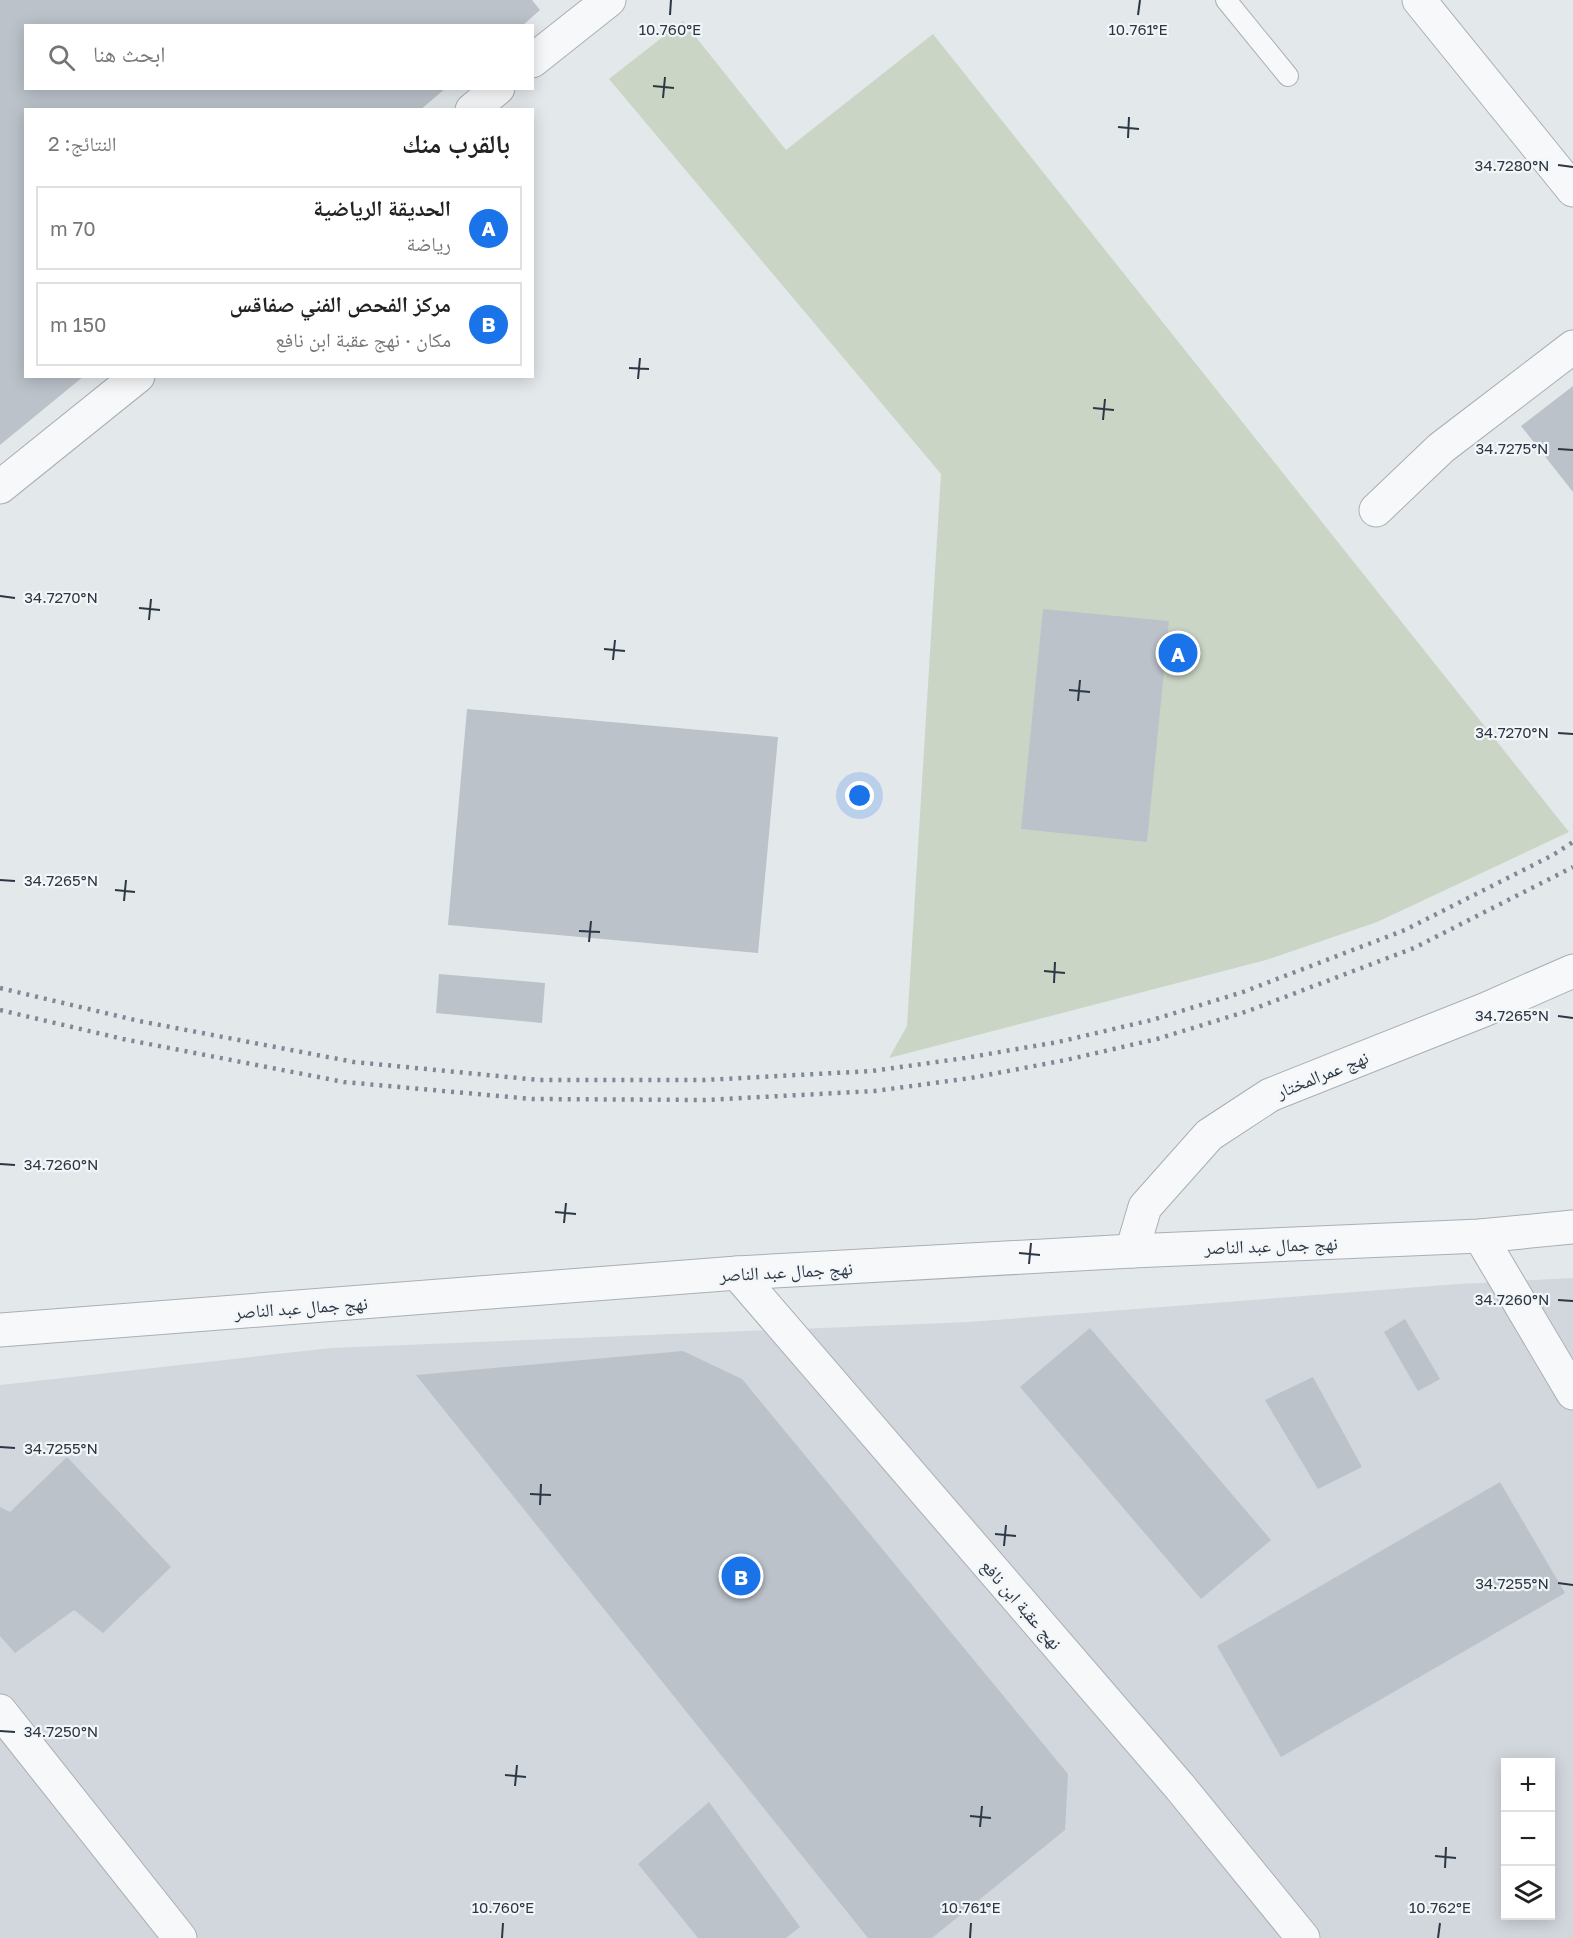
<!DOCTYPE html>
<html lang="ar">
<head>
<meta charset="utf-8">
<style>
  :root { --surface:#fff; --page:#f2f2f2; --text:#222; --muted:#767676; --line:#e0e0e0; --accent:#1a73e8 }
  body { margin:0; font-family:"Golos Text","Noto Naskh Arabic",sans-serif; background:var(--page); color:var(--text); direction:rtl }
  .controls { position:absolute; right:18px; bottom:18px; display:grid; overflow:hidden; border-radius:0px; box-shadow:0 3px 15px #0003 }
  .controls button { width:54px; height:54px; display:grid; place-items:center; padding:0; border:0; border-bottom:2px solid var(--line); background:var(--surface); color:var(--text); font:30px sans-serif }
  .you { position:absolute; left:860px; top:796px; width:21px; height:21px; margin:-15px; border:4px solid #fff; border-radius:50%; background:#1a73e8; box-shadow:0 0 0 9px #1a73e833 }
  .badge { display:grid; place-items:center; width:39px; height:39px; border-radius:50%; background:var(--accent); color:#fff; font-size:20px; font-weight:700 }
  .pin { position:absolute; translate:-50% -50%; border:3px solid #fff; box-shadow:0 2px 6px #0006 }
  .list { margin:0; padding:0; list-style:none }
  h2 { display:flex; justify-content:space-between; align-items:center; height:78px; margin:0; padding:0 24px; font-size:26px }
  h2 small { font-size:20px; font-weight:400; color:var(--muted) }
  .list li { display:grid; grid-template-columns:39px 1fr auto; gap:18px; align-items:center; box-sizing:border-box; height:84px; margin:0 12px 12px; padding:0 12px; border:2px solid var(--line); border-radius:0px }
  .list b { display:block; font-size:22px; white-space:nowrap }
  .list p { margin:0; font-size:20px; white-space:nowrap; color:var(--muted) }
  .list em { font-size:20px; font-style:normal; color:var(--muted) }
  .icon { flex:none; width:33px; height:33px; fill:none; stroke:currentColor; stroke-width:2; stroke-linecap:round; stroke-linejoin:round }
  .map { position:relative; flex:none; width:1573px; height:1938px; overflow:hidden; direction:ltr }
  .search { position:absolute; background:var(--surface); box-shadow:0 3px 15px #0003; left:24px; top:24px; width:510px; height:66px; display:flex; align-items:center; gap:15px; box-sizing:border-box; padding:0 21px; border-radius:0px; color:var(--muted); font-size:22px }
  .panel { position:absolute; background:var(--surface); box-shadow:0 3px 15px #0003; left:24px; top:108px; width:510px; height:270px; border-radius:0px; direction:rtl }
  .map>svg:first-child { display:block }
  .built { fill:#d2d7dd; fill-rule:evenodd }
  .green { fill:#cbd5c5 }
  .building { fill:#bbc2c9 }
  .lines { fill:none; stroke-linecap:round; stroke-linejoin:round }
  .service-casing { stroke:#a8afb6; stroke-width:22 }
  .minor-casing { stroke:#a8afb6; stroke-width:35 }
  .tertiary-casing { stroke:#a8afb6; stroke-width:35 }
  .service { stroke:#f6f8f9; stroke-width:20 }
  .minor { stroke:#f6f8f9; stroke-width:33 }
  .tertiary { stroke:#f6f8f9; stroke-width:33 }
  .rail { stroke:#7d8995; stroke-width:4.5; stroke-dasharray:3 6; stroke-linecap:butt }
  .ticks { fill:none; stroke:#2b3744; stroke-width:2 }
  .labels { text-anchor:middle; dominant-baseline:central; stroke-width:4.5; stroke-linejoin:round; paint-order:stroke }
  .street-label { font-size:18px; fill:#2b3744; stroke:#f3f6f8 }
  .ticks-label { font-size:15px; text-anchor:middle; fill:#2b3744; stroke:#f3f6f8; stroke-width:4.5; stroke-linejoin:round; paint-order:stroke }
</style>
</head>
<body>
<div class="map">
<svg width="1573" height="1938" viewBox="0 0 1573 1938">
  <rect width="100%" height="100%" fill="#e3e8eb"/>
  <path class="built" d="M1573,1278V1938H0V1385L331,1348L969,1322L1458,1284ZM1506,1762H1550V1916H1506Z"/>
  <polygon class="green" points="683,21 786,150 933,34 1569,832 1377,922 1266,960 889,1058 907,1026 941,474 609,79"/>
  <g class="building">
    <polygon points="0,0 532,0 540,10 522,26 26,26 26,88 446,88 420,110 26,110 26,376 84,376 0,445"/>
    <polygon points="1573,386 1573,492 1521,426"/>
    <polygon points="1043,609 1169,621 1147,842 1021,829"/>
    <polygon points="467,709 778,737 758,953 448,925"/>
    <polygon points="439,974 545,983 542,1023 436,1013"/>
    <polygon points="1405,1319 1440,1379 1418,1391 1384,1332"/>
    <polygon points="1090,1328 1271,1540 1201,1599 1020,1387"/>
    <polygon points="683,1351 742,1379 1068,1774 1065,1830 932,1938 868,1938 416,1375"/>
    <polygon points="1313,1377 1362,1467 1318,1489 1265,1400"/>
    <polygon points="67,1457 171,1567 103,1633 74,1610 15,1653 0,1636 0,1507 10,1512"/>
    <polygon points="1500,1482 1565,1593 1281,1757 1217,1646"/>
    <polygon points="709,1802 800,1927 786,1938 698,1938 638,1864"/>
  </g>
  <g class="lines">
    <g class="service-casing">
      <polyline id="service" points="1226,0 1288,76"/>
    </g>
    <g class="minor-casing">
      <g id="minor">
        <polyline points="532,61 609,0"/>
        <polyline points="472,110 498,88"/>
        <polyline points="0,487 138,376"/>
        <polyline points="1376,510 1441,448 1573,347"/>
        <polyline points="1480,1236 1573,1393"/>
        <polyline points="737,1273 1180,1787 1303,1938"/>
        <polyline points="0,1711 180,1938"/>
      </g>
    </g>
    <g class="tertiary-casing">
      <g id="tertiary">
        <polyline points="1419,0 1573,190"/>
        <polyline points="1132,1251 1145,1207 1209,1135 1270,1095 1484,1010 1573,971"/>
        <polyline points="0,1330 737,1273 1132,1251 1480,1236 1573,1227"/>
      </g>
    </g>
    <use href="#service" class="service"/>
    <use href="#minor" class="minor"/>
    <use href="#tertiary" class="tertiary"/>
    <g class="rail">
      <polyline points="0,988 139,1021 354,1062 539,1080 704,1080 872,1071 965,1058 1058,1042 1152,1020 1243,992 1405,930 1553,855 1573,842"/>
      <polyline points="0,1010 123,1039 344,1082 532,1099 705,1100 875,1091 971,1078 1066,1060 1157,1039 1248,1011 1414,948 1573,867"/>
    </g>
  </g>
  <path class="ticks" d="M670,15L671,0M1138,15L1140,0M653,86L674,88M663,98L665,77M1118,127L1139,129M1128,138L1129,117M1558,165L1573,167M629,368L649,369M638,379L640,358M1093,408L1114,410M1103,420L1105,399M1558,449L1573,450M0,596L15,598M139,608L160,610M149,620L151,599M604,649L625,651M613,660L615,640M1069,690L1090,692M1078,701L1080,680M1558,733L1573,734M0,880L15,881M115,890L135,892M124,901L126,880M579,931L600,932M589,942L591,921M1044,971L1065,973M1054,983L1055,962M1558,1016L1573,1018M0,1164L15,1165M555,1212L576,1214M564,1223L566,1203M1019,1253L1040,1255M1029,1264L1031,1243M1558,1300L1573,1301M0,1447L15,1448M530,1494L551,1495M540,1505L541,1484M995,1534L1016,1536M1004,1546L1006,1525M1558,1583L1573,1585M0,1731L15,1732M505,1775L526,1777M515,1786L517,1765M970,1816L991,1818M980,1827L982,1806M1435,1856L1456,1858M1445,1868L1446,1847M502,1938L503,1923M970,1938L971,1923M1438,1938L1440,1923"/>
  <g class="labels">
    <g class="street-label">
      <text transform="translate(1322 1074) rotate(-22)">نهج عمرالمختار</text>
      <text transform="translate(1271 1245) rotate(-2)">نهج جمال عبد الناصر</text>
      <text transform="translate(786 1271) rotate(-3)">نهج جمال عبد الناصر</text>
      <text transform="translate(301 1307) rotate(-4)">نهج جمال عبد الناصر</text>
      <text transform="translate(1022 1604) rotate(49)">نهج عقبة ابن نافع</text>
    </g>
  </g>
  <g class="ticks-label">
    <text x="670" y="35">10.760°E</text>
    <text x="1138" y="35">10.761°E</text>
    <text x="1512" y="171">34.7280°N</text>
    <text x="1512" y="454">34.7275°N</text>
    <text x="61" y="603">34.7270°N</text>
    <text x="1512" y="738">34.7270°N</text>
    <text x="61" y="886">34.7265°N</text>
    <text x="1512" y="1021">34.7265°N</text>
    <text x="61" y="1170">34.7260°N</text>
    <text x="1512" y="1305">34.7260°N</text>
    <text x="61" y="1454">34.7255°N</text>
    <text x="1512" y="1589">34.7255°N</text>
    <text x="61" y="1737">34.7250°N</text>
    <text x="503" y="1913">10.760°E</text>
    <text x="971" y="1913">10.761°E</text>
    <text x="1440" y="1913">10.762°E</text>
  </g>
</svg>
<div class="controls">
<button>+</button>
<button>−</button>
<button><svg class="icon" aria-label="layers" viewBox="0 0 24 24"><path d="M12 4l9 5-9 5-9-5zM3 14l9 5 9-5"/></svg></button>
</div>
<div class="you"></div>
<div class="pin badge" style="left:1178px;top:653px">A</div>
<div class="pin badge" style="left:741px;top:1576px">B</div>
<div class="search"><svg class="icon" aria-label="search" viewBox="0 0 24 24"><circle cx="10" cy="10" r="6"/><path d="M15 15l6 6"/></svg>ابحث هنا</div>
<section class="panel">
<h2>بالقرب منك<small>النتائج: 2</small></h2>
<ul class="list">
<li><span class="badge">A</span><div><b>الحديقة الرياضية</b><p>رياضة</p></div><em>70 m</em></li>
<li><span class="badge">B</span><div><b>مركز الفحص الفني صفاقس</b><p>مكان · نهج عقبة ابن نافع</p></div><em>150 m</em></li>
</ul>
</section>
</div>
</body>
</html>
